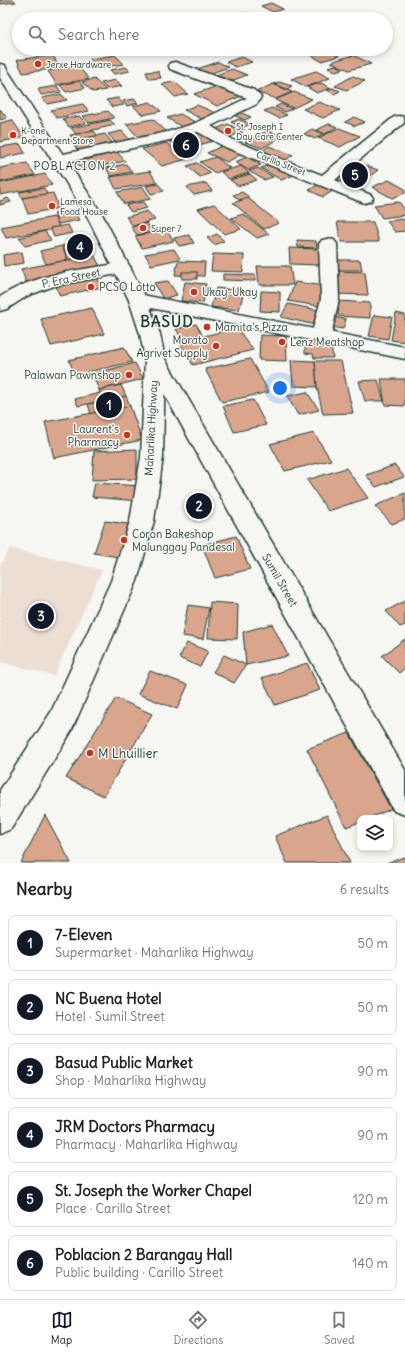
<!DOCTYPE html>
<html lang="en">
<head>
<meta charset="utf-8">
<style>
  :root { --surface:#fff; --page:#f2f2f2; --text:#222; --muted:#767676; --line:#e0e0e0; --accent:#111827 }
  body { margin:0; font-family:Delius,sans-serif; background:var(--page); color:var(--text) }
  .controls { position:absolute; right:12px; bottom:12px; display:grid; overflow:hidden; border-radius:8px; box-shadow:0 2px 6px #0003 }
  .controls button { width:36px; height:36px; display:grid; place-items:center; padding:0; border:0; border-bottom:1px solid var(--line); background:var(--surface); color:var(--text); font:20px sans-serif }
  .you { position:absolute; left:280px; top:388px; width:14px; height:14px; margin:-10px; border:3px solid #fff; border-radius:50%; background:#1a73e8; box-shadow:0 0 0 6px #1a73e833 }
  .badge { display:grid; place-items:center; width:26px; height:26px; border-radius:50%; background:var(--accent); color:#fff; font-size:13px; font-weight:700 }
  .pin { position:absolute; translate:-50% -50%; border:2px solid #fff; box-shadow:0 1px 4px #0006 }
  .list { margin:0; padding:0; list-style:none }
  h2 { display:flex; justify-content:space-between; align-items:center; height:52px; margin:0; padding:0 16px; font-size:17px }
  h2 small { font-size:13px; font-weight:400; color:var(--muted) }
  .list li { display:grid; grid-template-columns:26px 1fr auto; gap:12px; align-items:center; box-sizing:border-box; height:56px; margin:0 8px 8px; padding:0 8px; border:1px solid var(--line); border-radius:8px }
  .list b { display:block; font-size:15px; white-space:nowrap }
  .list p { margin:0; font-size:13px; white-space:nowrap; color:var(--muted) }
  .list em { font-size:13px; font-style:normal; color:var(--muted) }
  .icon { flex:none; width:22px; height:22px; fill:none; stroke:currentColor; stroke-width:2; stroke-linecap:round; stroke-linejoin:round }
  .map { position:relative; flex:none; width:405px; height:863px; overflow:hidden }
  .search { position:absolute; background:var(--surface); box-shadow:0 2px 6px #0003; left:12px; right:12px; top:12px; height:44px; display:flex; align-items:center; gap:10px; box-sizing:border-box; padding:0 14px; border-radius:22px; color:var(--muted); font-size:15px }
  .sheet { height:436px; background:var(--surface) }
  nav { display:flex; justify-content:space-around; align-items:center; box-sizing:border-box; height:56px; border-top:1px solid var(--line); background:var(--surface); font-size:11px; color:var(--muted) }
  nav a { display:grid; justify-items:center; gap:2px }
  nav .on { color:var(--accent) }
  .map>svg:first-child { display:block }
  .built { fill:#edded4 }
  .building { fill:#d9a68d; stroke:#1f3d34 }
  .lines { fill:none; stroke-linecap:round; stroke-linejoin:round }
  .minor-casing { stroke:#1f3d34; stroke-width:3 }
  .major-casing { stroke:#1f3d34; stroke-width:3 }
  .highway-casing { stroke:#1f3d34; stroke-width:3 }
  .minor { fill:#f6f6f2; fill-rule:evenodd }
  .major { fill:#f6f6f2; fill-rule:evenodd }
  .highway { fill:#f6f6f2; fill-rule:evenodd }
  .poi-dot { fill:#c8321e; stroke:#f6f6f2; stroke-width:1.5 }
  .labels { text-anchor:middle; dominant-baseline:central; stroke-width:3; stroke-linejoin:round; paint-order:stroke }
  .far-poi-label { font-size:9px; fill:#1f3d34; stroke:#f6f6f2; text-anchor:start }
  .far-street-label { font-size:9px; fill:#1f3d34; stroke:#f6f6f2 }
  .far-quarter-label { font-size:11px; letter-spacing:1px; fill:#1f3d34; stroke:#f6f6f2 }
  .street-label { font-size:11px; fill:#1f3d34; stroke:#f6f6f2 }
  .poi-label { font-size:11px; fill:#1f3d34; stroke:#f6f6f2; text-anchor:start }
  .near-poi-label { font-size:13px; fill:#1f3d34; stroke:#f6f6f2; text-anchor:start }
  .district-label { font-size:15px; font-weight:bold; letter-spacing:1px; fill:#1f3d34; stroke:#f6f6f2 }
</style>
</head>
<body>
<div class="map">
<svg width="405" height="863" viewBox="0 0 405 863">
  <rect width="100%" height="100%" fill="#f6f6f2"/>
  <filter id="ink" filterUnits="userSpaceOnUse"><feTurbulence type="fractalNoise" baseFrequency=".025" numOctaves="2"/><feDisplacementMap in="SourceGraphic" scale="8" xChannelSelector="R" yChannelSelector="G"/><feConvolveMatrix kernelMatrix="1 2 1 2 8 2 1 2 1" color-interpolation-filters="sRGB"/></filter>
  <g filter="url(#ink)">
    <polygon class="built" points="10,548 102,570 54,676 0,662 0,566"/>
    <g class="building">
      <polygon points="0,0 14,0 16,2 0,4"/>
      <polygon points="271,3 283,9 273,12 261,6"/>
      <polygon points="237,13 246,13 247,18 239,18"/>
      <polygon points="313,49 349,49 334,53 339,56 321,61 304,51"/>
      <polygon points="53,55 59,68 23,73 17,60"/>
      <polygon points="115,55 124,64 98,68 90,59"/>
      <polygon points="353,55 371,64 349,70 331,62"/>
      <polygon points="242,57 252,62 236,67 226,62"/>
      <polygon points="218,62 229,67 206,75 194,70"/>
      <polygon points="336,65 343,69 335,71 328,67"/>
      <polygon points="78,66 89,79 57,85 48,71"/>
      <polygon points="126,67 130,71 114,74 110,70"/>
      <polygon points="232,69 247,75 231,81 216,75"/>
      <polygon points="158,71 161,78 149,79 146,72"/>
      <polygon points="316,71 330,78 306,87 291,79"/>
      <polygon points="353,76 365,81 347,90 335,86"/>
      <polygon points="94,79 106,90 93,92 82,82"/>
      <polygon points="116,80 122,86 107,89 101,83"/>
      <polygon points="79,81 85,88 66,92 60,85"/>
      <polygon points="175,82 188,94 175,97 162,84"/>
      <polygon points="279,82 292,86 287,89 274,84"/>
      <polygon points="321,83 331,88 317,93 307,87"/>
      <polygon points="273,84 292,92 276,99 256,92"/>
      <polygon points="221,85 244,95 217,106 194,94"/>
      <polygon points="57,86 61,92 41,95 38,89"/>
      <polygon points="333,88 340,91 334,94 327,90"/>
      <polygon points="294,92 312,99 293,108 275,100"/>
      <polygon points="61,94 67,100 47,104 42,98"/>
      <polygon points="118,98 124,105 112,107 106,100"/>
      <polygon points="134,99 138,103 127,106 123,101"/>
      <polygon points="150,102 161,111 143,115 133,106"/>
      <polygon points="319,102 340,110 323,118 303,109"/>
      <polygon points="83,104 89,111 57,118 51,110"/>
      <polygon points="281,104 292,109 285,112 275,107"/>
      <polygon points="197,105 216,113 202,119 184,110"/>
      <polygon points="272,108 287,115 279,118 264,111"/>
      <polygon points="0,109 7,118 0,120"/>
      <polygon points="108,111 114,118 89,123 83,116"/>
      <polygon points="239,112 251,117 245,120 233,115"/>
      <polygon points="180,114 195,122 182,127 167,118"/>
      <polygon points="79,116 86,123 69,127 63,119"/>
      <polygon points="354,117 365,122 355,126 345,122"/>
      <polygon points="153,119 168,133 140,139 126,124"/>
      <polygon points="239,119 250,124 242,128 231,122"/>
      <polygon points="12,120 24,137 0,142 0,123"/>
      <polygon points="110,120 115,125 76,134 71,128"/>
      <polygon points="228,124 243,132 227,138 213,130"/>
      <polygon points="329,124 337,127 325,134 317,130"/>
      <polygon points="339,128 360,136 340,147 318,138"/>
      <polygon points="312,129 323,134 315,139 304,134"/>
      <polygon points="203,130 217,140 180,150 167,140"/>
      <polygon points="94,131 98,136 74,140 70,135"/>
      <polygon points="122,131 131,141 117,144 108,134"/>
      <polygon points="267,131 282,136 275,140 261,134"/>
      <polygon points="105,134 114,145 80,153 71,141"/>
      <polygon points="259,135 275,141 262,148 245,142"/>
      <polygon points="167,143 187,159 162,166 142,149"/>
      <polygon points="20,144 25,153 0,158 0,147"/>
      <polygon points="224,145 244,153 227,162 207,153"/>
      <polygon points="269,146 293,155 282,162 258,154"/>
      <polygon points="117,152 125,161 83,170 76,162"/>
      <polygon points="216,157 230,168 215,173 200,162"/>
      <polygon points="247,157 261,165 248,170 235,162"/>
      <polygon points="355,162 378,170 356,187 332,179"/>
      <polygon points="27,163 35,175 0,182 0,168"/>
      <polygon points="197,163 211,173 200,177 187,166"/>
      <polygon points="274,163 294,175 281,180 261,168"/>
      <polygon points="126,164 132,172 111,176 106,168"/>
      <polygon points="241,166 249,173 229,179 221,172"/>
      <polygon points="258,168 273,177 264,180 249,171"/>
      <polygon points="150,171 157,183 116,189 110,177"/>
      <polygon points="45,174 52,185 0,195 0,183"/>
      <polygon points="250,174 257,180 238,186 230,180"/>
      <polygon points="389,180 405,189 405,193 392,198 372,187"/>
      <polygon points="206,183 212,191 194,195 187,187"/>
      <polygon points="321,183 336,189 323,197 309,190"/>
      <polygon points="158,184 164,191 151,194 146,186"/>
      <polygon points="143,187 151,199 124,204 117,192"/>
      <polygon points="44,188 47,194 22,198 19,192"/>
      <polygon points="242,192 249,197 239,200 233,195"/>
      <polygon points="53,193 59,208 28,214 22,198"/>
      <polygon points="8,198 11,202 0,205 0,201"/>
      <polygon points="248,198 279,223 264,229 233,203"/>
      <polygon points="143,202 147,208 131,212 126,205"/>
      <polygon points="399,202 405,210 405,215 382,218 374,205"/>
      <polygon points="214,204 241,229 224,234 198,209"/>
      <polygon points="74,210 79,220 58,224 54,213"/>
      <polygon points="147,211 155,220 133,226 126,217"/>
      <polygon points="243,214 269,234 257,238 231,218"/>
      <polygon points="54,217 60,228 6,238 1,227"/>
      <polygon points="405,219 405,231 395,232 387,221"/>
      <polygon points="337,222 373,222 379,242 341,242"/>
      <polygon points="147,223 153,232 137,235 131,227"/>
      <polygon points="68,225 72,233 54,237 50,228"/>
      <polygon points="167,230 174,241 142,248 135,236"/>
      <polygon points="45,231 51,240 25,246 19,238"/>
      <polygon points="217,234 224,241 214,245 207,238"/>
      <polygon points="189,235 194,243 179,246 174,238"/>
      <polygon points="297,240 316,241 317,248 298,247"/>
      <polygon points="87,241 94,255 68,260 62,246"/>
      <polygon points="62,246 68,260 46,264 40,251"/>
      <polygon points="289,248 319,249 320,265 290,264"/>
      <polygon points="174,249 180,259 151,265 145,254"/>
      <polygon points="22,252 24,263 4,266 3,255"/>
      <polygon points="213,254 244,255 243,272 211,271"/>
      <polygon points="94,255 101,268 26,282 21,269"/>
      <polygon points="336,260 360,260 362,270 338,270"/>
      <polygon points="178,261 205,262 204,276 175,275"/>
      <polygon points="257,266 290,266 293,285 259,285"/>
      <polygon points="334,271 365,272 368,295 336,294"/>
      <rect x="182" y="272" width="15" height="7"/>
      <polygon points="223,274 255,275 255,281 223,280"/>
      <polygon points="96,276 102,287 60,296 55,284"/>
      <polygon points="168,281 177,295 163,299 154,283"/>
      <polygon points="185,282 206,284 203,303 181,301"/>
      <polygon points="295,282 325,286 319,306 288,301"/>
      <polygon points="216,288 244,291 239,310 211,307"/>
      <polygon points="261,291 280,292 280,312 260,311"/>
      <polygon points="339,301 370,303 370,318 338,316"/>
      <polygon points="288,304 322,311 315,325 281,317"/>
      <polygon points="92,308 104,334 51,346 41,319"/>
      <polygon points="396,313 405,315 405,342 391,340"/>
      <polygon points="374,315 392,317 388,339 369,336"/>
      <polygon points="332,317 346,319 343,329 330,327"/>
      <polygon points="196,324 202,334 182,339 176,329"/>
      <polygon points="237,328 253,350 193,365 179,342"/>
      <polygon points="260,335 286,336 287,361 259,360"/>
      <polygon points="305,340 331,345 333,358 314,358 313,354 305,353"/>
      <polygon points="124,347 132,362 75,375 69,360"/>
      <polygon points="250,359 269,392 222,402 205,369"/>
      <polygon points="291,360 315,361 317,387 293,386"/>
      <polygon points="315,361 341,361 353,413 323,414 317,387"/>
      <polygon points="135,363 143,379 99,390 92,374"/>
      <polygon points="381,379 405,379 405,406 385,405"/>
      <polygon points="378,380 384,401 365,401 359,381"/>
      <polygon points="121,385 126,396 78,406 75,399 100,393 99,390"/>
      <polygon points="307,392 319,410 298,415 287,396"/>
      <polygon points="126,396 130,406 91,414 88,404"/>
      <polygon points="253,400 266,425 234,432 223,406"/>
      <polygon points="130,406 142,440 54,458 45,422"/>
      <polygon points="314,433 331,460 285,471 270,444"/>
      <polygon points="137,449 137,479 92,480 94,451"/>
      <polygon points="395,465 404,477 376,487 366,475"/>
      <polygon points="346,468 368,498 328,511 307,480"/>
      <polygon points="95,483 141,486 139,501 92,497"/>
      <polygon points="405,493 405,519 392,524 375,506"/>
      <polygon points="105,521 135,525 125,558 94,553"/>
      <polygon points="236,536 250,569 215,578 202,545"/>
      <polygon points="405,601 405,625 400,627 386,611"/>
      <polygon points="210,602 238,604 237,639 208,638"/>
      <polygon points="188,605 209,608 203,639 182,636"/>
      <polygon points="272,624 288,656 246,665 243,632"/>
      <polygon points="405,639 405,668 399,673 382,656"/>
      <polygon points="187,643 208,651 200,667 179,658"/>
      <polygon points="224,655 246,665 234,683 213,672"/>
      <polygon points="307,663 320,690 275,705 262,678"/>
      <polygon points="150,671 188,685 177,709 138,694"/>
      <polygon points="116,698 152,714 104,796 66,778"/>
      <polygon points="349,733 391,809 369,818 360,818 360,822 346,827 307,749"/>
      <polygon points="45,815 71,863 21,863"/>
      <polygon points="327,815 350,863 287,863 275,836"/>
      <polygon points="405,857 405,863 386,863"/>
    </g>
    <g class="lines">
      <g class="minor-casing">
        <g id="minor">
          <polygon points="175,62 254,90 261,97 257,104 211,126 235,141 322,175 394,117 399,116 404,117 404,123 335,180 371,195 373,198 371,201 365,203 359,201 225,147 198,132 170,140 59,164 54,162 51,159 54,156 167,132 193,124 247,98 170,69 169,66 170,63"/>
          <polygon points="328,239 334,240 337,244 339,299 331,336 328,340 321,342 314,340 311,336 321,299 319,244 322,240"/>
          <path d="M122,263L128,264L131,268L128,272L54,286L27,296L7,309L0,311V297C36,273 80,270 122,263Z"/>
          <polygon points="155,353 162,354 165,359 405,770 405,815 394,811 145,359 148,354"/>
        </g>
      </g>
      <g class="major-casing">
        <polygon id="major" points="138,294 405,347 405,359 131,304 129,300 131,296"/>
      </g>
      <g class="highway-casing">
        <polygon id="highway" points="0,64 5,65 6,68 102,214 147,300 160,334 165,359 163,457 154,521 137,581 71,732 11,829 0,834 0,790 51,712 111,581 130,521 141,457 145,359 140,334 129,300 86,214 0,78"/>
      </g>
      <use href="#minor" class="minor"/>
      <use href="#major" class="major"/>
      <use href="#highway" class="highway"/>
    </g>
  </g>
  <g class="poi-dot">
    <circle cx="38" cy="64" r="4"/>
    <circle cx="228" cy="131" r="4"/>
    <circle cx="13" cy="135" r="4"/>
    <circle cx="52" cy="206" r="4"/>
    <circle cx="143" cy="228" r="4"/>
    <circle cx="91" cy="287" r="4"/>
    <circle cx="194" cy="292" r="4"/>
    <circle cx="207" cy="327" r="4"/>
    <circle cx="282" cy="342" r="4"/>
    <circle cx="216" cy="346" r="4"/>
    <circle cx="129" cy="375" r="4"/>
    <circle cx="127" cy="435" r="4"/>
    <circle cx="124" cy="540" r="4"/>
    <circle cx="90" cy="753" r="4"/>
  </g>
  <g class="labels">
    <g class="far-poi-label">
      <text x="46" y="64">Jerxe Hardware</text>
      <text x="236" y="126">St. Joseph I<tspan x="236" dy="10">Day Care Center</tspan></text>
      <text x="21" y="130">K-one<tspan x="21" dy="10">Department Store</tspan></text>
      <text x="60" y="201">Lamesa<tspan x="60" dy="10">Food House</tspan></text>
      <text x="151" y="228">Super 7</text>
    </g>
    <g class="far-street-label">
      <text transform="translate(281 163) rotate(21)">Carillo Street</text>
    </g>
    <g class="far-quarter-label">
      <text x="75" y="166">POBLACION 2</text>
    </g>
    <g class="street-label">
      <text transform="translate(71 278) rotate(-12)">P. Era Street</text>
      <text transform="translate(151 428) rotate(-87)">Maharlika Highway</text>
      <text transform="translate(280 580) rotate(60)">Sumil Street</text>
    </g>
    <g class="poi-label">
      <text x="99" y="287">PCSO Lotto</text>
      <text x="202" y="292">Ukay-Ukay</text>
      <text x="215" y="327">Mamita's Pizza</text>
      <text x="208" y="340" text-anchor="end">Morato<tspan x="208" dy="13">Agrivet Supply</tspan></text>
      <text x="290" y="342">Lenz Meatshop</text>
      <text x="121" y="375" text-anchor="end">Palawan Pawnshop</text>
      <text x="119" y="429" text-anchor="end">Laurent's<tspan x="119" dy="13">Pharmacy</tspan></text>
      <text x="132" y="534">Coron Bakeshop<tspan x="132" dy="13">Malunggay Pandesal</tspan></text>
    </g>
    <g class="near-poi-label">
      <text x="98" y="753">M Lhuillier</text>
    </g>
    <g class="district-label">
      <text x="167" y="321">BASUD</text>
    </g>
  </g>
</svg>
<div class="controls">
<button><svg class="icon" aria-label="layers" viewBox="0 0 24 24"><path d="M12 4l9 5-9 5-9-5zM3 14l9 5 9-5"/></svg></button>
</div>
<div class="you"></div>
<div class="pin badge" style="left:109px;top:405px">1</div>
<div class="pin badge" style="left:199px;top:506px">2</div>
<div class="pin badge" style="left:41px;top:616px">3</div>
<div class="pin badge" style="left:80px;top:247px">4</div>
<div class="pin badge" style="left:355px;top:175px">5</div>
<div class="pin badge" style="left:186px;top:145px">6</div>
<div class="search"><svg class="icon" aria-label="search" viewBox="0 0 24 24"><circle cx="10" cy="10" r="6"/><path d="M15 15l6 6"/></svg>Search here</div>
</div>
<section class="sheet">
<h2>Nearby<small>6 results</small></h2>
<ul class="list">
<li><span class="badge">1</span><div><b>7-Eleven</b><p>Supermarket · Maharlika Highway</p></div><em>50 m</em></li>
<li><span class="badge">2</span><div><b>NC Buena Hotel</b><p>Hotel · Sumil Street</p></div><em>50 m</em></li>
<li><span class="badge">3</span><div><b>Basud Public Market</b><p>Shop · Maharlika Highway</p></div><em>90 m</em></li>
<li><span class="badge">4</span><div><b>JRM Doctors Pharmacy</b><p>Pharmacy · Maharlika Highway</p></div><em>90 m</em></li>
<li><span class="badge">5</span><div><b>St. Joseph the Worker Chapel</b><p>Place · Carillo Street</p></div><em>120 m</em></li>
<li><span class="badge">6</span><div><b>Poblacion 2 Barangay Hall</b><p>Public building · Carillo Street</p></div><em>140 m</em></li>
</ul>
</section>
<nav>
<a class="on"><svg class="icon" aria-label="map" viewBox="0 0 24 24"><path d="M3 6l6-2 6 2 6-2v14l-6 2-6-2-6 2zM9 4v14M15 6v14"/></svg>Map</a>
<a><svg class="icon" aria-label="directions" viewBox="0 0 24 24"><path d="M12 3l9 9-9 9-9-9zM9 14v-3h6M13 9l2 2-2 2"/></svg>Directions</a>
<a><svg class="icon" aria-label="saved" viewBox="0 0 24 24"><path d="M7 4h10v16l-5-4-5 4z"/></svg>Saved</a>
</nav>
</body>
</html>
